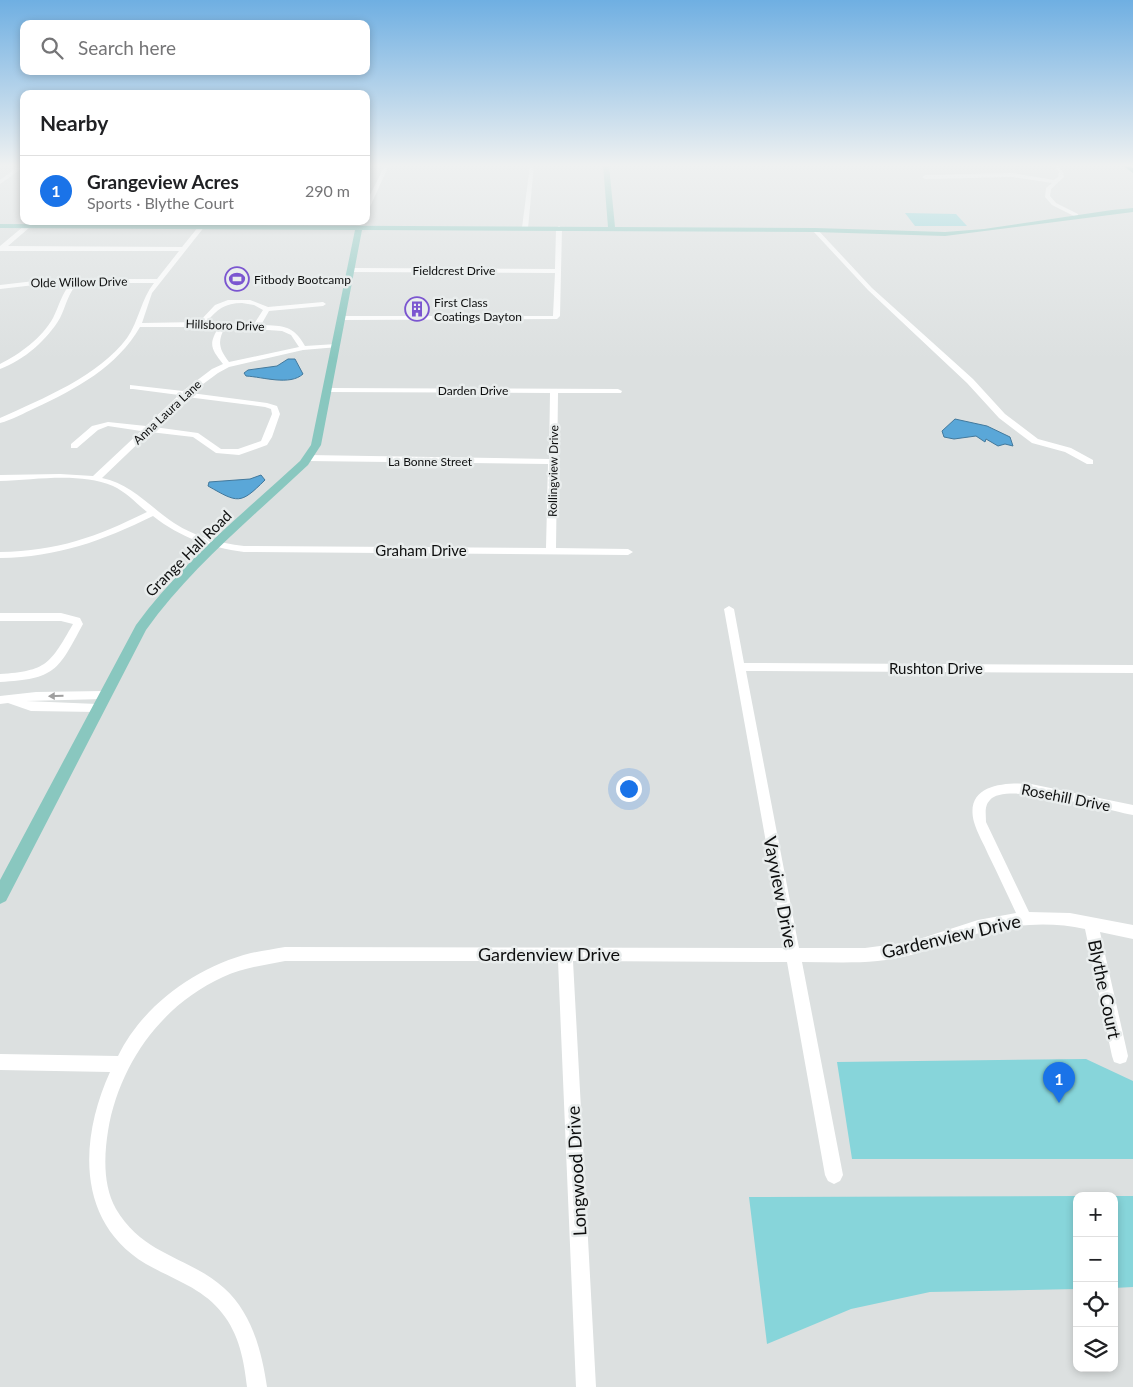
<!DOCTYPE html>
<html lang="en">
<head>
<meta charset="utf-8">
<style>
  :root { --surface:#fff; --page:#f2f2f2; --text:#202124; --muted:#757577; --line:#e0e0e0; --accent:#1a73e8 }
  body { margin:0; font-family:Lato,sans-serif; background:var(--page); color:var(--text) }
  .controls { position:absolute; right:15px; bottom:15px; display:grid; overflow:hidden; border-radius:10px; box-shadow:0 2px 8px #0003 }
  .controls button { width:45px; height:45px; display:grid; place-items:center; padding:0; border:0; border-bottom:1px solid var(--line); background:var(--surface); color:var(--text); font:25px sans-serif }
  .you { position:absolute; left:628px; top:788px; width:18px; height:18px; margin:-12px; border:4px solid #fff; border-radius:50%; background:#1a73e8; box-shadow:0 0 0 8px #1a73e833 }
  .badge { display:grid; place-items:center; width:32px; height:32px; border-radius:50%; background:var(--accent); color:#fff; font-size:16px; font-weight:700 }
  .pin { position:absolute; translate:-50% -41px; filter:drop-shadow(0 1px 2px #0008) }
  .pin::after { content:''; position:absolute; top:26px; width:18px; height:15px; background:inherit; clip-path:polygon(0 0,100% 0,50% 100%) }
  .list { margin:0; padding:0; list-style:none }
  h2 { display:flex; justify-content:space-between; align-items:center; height:65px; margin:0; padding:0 20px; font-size:21px }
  h2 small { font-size:16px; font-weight:400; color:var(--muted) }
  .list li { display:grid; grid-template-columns:32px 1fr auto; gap:15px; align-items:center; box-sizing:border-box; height:70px; padding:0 20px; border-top:1px solid var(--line) }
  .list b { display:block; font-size:19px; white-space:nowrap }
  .list p { margin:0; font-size:16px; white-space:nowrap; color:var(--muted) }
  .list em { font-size:16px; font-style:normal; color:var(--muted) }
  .icon { flex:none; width:28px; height:28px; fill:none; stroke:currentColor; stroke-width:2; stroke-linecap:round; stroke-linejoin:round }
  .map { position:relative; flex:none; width:1133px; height:1387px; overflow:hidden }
  .search { position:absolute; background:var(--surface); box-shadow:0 2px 8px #0003; left:20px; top:20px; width:350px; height:55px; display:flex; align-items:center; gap:12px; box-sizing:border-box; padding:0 18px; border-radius:10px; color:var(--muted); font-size:19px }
  .panel { position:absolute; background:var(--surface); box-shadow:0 2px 8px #0003; left:20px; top:90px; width:350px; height:135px; border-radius:10px }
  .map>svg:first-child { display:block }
  .green { fill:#87d5da }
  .water { fill:#5aa7d8; stroke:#43799c }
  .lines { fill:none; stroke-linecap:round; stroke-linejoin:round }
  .minor { fill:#fff; fill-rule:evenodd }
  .major { fill:#89c7bf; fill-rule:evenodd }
  .highway { fill:#3aa295; fill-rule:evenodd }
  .oneway { fill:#9f9f9f }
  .labels { text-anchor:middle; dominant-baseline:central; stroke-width:5; stroke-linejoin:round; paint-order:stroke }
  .far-street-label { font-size:12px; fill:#0e0f0f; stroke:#e9eded }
  .far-poi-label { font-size:12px; fill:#0e0f0f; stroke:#e9eded; text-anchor:start }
  .street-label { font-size:15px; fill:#0e0f0f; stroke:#e9eded }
  .near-street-label { font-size:18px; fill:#0e0f0f; stroke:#e9eded }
</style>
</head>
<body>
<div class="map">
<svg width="1133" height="1387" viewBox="0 0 1133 1387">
  <rect width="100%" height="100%" fill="#dce0e0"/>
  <g class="green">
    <polygon points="905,213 956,214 967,226 915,226"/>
    <polygon points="1086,1059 1133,1081 1133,1159 852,1159 837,1062"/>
    <polygon points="1077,1196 1077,1289 930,1292 851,1309 767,1344 749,1197"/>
    <polygon points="1114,1196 1133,1196 1133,1287 1114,1288"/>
  </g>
  <g class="water">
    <path d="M288,359H295L303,374C290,386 263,377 246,376L244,373L248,370L277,366Z"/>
    <polygon points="955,419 987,426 1010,437 1013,446 1005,444 998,446 986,439 985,442 976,436 954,439 944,437 942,431"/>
    <path d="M261,475L265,480C240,505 238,503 208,486L209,482L250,479Z"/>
  </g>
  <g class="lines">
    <g class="minor">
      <polygon points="20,165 24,165 24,167 0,184 0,180"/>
      <polygon points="385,165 389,165 369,209 366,211 366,203"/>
      <polygon points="530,165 534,165 528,228 525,230 522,228"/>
      <polygon points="1052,165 1057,165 1063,172 1064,177 1051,189 1050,196 1056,203 1078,214 1078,216 1074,216 1052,205 1045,197 1046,188 1052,183 1012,177 925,179 922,177 925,175 1012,173 1054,180 1058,177 1059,172"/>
      <path d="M30,221H37L8,246L182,247L203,221H209L152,293L142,323L199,322L215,305L228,300H250L268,307L323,302L326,304L323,306L269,311L261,325C284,326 293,325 305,346L336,344L340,346L338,347L303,350L229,367L218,373L191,393L267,403L277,406L280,414L272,437L267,445L239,455L216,453L193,437L150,432L102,478C130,483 150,507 174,523C196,537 218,543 244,546L546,548L548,464L308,461L304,458L308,455L549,459L550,393L328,392L324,390L328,388L618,389L622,391L621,393H558L556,548L628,549L633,552L628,555L244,552C209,547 181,538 153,516C102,541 58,557 0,558V552C58,551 96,537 147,512C136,503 126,492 113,486C79,472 36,480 0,481V475L60,474L93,476L141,431L108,426L98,430L77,448H71V444L92,426L108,422L146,426L179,395L133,389H130V385L183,391L212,369L223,364C211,349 208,344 219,327H140C117,367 76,389 35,408C24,413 12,420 0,423V418C42,399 99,376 127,338C139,321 141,299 154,283H78C68,293 66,306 60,318C48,339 23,361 0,369V364C20,354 42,338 53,318C59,306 62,293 71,283H52L0,289V285L52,279H157L179,251H0V246ZM242,303L254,305L263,310L254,324L206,323C217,309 225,303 242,303ZM225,327L282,331L291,335L299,347L229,362C219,349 217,342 225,327ZM187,397L265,407L271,409L272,414L261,441L238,449H221L198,433L154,427Z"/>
      <polygon points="559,226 562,228 560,316 557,319 341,320 338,318 341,316 553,316 555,273 350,272 347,270 350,268 555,269 556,228"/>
      <polygon points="813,229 817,229 872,288 973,379 1005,414 1038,439 1071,448 1093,460 1093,464 1087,464 1065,452 1032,443 999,418 967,383 868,290 813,231"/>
      <path d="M729,606L734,609L744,663L1133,665V673L746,671L799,948H865L910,942L978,920L1016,913C1007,894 998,874 988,854C984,844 977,833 974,822C964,784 1005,782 1031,784L1133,805V815C1108,810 1006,781 990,800C984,806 986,814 986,822L1029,912L1070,913L1133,925V939L1100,932L1128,1056L1126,1062L1120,1064L1114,1062L1112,1056L1085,929C1050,921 1011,924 976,934C955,940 933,949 911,955C876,965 838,962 802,962L843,1175L840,1181L834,1184L828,1181L825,1175L787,962L573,961L596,1387H576L558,961H285C264,965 243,968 223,977C161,1005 119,1065 108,1131C104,1156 103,1186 116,1209C144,1256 188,1256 224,1288C252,1313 262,1352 267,1387H247C244,1360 239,1334 222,1313C203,1288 172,1279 146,1264C75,1221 80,1138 110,1072L0,1070V1054L118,1056C143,1005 196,967 251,953C262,951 274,949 285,947L785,948L724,609Z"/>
      <path d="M0,613H61L80,618L83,624C58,671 55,679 0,682V674C47,671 50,664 73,624L61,621H0Z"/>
      <polygon points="104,691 110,695 104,699 26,701 97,704 101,705 103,708 101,711 97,712 31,711 8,703 0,704 0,696 36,692"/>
    </g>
    <path class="major" d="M603,165H609L615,227L815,228L945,232L984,229L1112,210L1133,208V212L945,236L815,232L362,230L321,445L308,465C252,518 191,567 146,630L6,901L0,904V880L136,625C182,562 244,513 300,461L311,445L355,230L0,228V224L608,227Z"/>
    <polygon class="highway" points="1122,165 1133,168 1133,173"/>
  </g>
  <defs><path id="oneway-solid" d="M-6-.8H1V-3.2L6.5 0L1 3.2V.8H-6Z" transform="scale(1.25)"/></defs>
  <use class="oneway" href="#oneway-solid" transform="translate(56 696) rotate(179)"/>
  <linearGradient id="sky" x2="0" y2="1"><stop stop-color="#6fafe2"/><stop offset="0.46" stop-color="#eff1f1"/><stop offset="1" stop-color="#eff1f1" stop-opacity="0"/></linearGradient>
  <rect width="1133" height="359" fill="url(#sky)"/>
  <defs>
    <g id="stadium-ring" transform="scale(1.25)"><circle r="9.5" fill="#e9eded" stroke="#7b56d0" stroke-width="1.5"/><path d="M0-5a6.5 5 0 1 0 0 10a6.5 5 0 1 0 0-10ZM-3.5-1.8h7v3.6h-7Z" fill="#7b56d0"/></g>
    <g id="building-ring" transform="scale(1.25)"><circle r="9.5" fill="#e9eded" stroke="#7b56d0" stroke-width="1.5"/><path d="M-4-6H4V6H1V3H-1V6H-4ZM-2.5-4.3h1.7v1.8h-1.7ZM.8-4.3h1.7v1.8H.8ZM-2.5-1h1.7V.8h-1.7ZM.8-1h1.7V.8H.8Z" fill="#7b56d0"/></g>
  </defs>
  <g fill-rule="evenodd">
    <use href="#stadium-ring" x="237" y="279"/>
    <use href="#building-ring" x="417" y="309"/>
  </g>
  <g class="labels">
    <g class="far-street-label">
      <text x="454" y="270">Fieldcrest Drive</text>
      <text transform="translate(79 282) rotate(-1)">Olde Willow Drive</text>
      <text transform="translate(225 325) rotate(2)">Hillsboro Drive</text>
      <text x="473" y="390">Darden Drive</text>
      <text transform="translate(167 412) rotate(-43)">Anna Laura Lane</text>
      <text x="430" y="461">La Bonne Street</text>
      <text transform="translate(553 471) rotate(-89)">Rollingview Drive</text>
    </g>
    <g class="far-poi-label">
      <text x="254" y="279">Fitbody Bootcamp</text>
      <text x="434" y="302">First Class<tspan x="434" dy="14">Coatings Dayton</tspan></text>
    </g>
    <g class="street-label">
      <text x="421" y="550">Graham Drive</text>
      <text transform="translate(188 553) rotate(-45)">Grange Hall Road</text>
      <text x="936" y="668">Rushton Drive</text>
      <text transform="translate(1066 797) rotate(11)">Rosehill Drive</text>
    </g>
    <g class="near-street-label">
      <text transform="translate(781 892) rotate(79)">Vayview Drive</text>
      <text transform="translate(951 936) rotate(-13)">Gardenview Drive</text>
      <text x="549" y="954">Gardenview Drive</text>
      <text transform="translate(1105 989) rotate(78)">Blythe Court</text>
      <text transform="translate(576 1171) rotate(-93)">Longwood Drive</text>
    </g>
  </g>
</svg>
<div class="controls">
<button>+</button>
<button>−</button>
<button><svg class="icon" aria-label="locate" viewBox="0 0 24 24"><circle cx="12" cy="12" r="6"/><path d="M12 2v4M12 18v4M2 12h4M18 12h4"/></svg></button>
<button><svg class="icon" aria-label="layers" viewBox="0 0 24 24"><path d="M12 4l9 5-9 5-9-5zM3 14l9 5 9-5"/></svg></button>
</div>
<div class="you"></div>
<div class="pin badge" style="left:1059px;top:1103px">1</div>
<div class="search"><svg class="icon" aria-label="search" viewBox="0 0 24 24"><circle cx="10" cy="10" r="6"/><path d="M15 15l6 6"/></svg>Search here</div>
<section class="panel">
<h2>Nearby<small></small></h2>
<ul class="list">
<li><span class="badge">1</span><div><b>Grangeview Acres</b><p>Sports · Blythe Court</p></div><em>290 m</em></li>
</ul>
</section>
</div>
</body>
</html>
